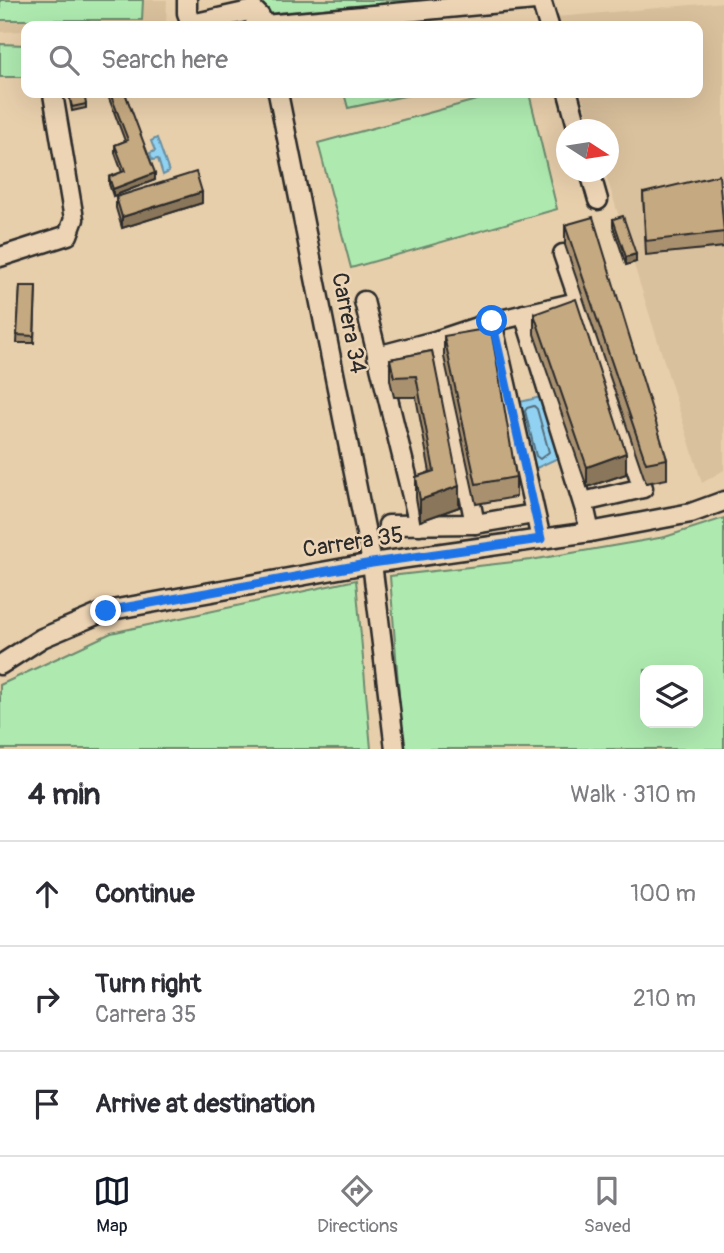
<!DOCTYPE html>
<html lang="en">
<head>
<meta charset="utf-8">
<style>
  :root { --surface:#fff; --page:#f2f2f3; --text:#2b2b33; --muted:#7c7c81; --line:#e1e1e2; --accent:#111827 }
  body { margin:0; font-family:Pangolin,sans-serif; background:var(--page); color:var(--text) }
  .controls { position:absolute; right:21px; bottom:21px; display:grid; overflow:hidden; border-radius:14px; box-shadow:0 7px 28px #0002 }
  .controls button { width:63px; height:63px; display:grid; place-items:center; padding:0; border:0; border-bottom:2px solid var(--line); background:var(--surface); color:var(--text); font:35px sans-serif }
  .compass { position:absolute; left:556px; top:119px; width:63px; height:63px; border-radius:50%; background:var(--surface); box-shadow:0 7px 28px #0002; rotate:102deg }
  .stop { position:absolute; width:21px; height:21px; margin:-16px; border:5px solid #1a73e8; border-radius:50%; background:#fff }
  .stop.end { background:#1a73e8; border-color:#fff; box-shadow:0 2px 7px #0008 }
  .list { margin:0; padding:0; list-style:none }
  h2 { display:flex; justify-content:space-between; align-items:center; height:91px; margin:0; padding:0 28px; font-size:30px }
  h2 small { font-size:23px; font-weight:400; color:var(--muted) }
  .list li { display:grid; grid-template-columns:46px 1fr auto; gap:21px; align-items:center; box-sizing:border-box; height:105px; padding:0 28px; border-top:2px solid var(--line) }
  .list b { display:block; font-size:26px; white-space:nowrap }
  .list p { margin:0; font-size:23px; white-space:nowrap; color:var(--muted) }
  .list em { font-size:23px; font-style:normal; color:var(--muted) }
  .icon { flex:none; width:38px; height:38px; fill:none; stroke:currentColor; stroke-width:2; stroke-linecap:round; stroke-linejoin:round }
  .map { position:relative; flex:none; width:724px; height:749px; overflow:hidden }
  .search { position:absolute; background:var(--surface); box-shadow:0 7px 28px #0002; left:21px; right:21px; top:21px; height:77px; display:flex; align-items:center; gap:18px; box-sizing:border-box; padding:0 24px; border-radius:14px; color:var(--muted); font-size:26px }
  .sheet { height:406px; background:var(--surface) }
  nav { display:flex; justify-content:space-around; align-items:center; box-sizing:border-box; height:98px; border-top:2px solid var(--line); background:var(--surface); font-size:19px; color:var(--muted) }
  nav a { display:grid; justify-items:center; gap:4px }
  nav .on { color:var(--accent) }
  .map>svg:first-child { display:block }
  .built { fill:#dac19d }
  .green { fill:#aeeab0; stroke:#6c8a6e; stroke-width:2; fill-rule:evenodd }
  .water { fill:#91d2f2; stroke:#688fa2; stroke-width:2 }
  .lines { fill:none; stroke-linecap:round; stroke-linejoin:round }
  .shore { stroke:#546e7b; stroke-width:2 }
  .minor-casing { stroke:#2b2b2b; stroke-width:23 }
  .minor { stroke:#ecd4b4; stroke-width:18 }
  .wall { fill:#a9916f; stroke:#2b2b2b; stroke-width:2 }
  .shaded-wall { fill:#8a765a; stroke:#2b2b2b; stroke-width:2 }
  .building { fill:#c5a981; stroke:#2b2b2b; stroke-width:2 }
  .route { stroke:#1a73e8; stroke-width:9 }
  .labels { text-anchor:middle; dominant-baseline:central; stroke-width:5; stroke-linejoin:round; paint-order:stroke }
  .street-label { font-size:23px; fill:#2b2b2b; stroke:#ecd4b4 }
</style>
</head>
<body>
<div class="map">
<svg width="724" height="749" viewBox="0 0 724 749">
  <rect width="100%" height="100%" fill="#e8cfac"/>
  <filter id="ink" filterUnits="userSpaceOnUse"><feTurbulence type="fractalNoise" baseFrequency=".0143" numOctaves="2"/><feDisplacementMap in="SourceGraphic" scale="14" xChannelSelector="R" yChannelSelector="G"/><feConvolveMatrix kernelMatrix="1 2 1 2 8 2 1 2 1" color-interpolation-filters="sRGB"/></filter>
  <g filter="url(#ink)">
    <g class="built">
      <polygon points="0,0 167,0 166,26 144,24 26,26 26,31 0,32"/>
      <polygon points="724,2 724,470 702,483 605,172 608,172 608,130 592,129 581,93 698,93 698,26 560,26 557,17"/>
    </g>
    <g class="green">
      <polygon points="0,0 143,0 142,20 0,20"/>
      <polygon points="258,0 422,0 265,14"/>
      <polygon points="0,44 26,45 26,77 0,77"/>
      <polygon points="344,93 408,93 409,95 348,108"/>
      <polygon points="502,93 529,93 557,209 351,268 318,143"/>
      <path d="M724,518V749H403L390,576L531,560L665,537ZM645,670H698V723H645Z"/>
      <polygon points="356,580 371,749 0,749 0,685 111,633"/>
    </g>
    <g class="water">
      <polygon points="157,138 169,172 163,175 158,159 152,160 150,153 155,151 151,141"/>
      <polygon points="541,397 558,458 532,470 516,403"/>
    </g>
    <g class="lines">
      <polygon class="shore" points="534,406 537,409 549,452 540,459 536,456 525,411 527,408"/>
      <g class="minor-casing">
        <g id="minor">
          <polyline points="187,0 187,13 190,21 196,23 254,10 260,16 264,26"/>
          <polyline points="541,0 549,26"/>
          <polyline points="254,26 535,0"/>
          <polyline points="278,93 372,563 395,749"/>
          <polyline points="568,93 578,130"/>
          <polyline points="590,172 598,200"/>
          <polyline points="563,254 643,488 583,502"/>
          <polyline points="0,257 68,235 74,219 53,94 55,93"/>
          <polyline points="364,301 419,525"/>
          <polyline points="524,314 585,510 590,532"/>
          <polyline points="492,322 541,539"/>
          <polyline points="438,340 475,524"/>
          <polyline points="377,356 438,340 492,322 577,302"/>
          <polyline points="388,525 475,524 534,514"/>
          <polyline points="0,665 42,638 106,611 372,563 590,532 691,513 724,501"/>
        </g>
      </g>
      <use href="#minor" class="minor"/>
    </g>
    <g class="wall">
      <polygon points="107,93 125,93 155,180 113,196 109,184 109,177 122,172 115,153 115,145 125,141"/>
      <polygon points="69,94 86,104 86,108 72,111"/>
      <polygon points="643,193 724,224 724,247 646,255"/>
      <polygon points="116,197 202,203 122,228 116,208"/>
      <polygon points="613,219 636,262 626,265 613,226"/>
      <polygon points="565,225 667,459 667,479 646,483 565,245"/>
      <polygon points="20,286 36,286 34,343 17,343"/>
      <polygon points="534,314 626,474 587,487 534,334"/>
      <polygon points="444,336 516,477 516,497 476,504 444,357"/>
      <polygon points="432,351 459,507 420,521 416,498 416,477 430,472 416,397 394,397 390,380 390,359"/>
    </g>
    <g class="shaded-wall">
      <polygon points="155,173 155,180 113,196 113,189"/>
      <polygon points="202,192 202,203 122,228 122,217"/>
      <polygon points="636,254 636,262 626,265 626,257"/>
      <polygon points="626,453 626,474 587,487 587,467"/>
      <polygon points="459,486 459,507 420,521 420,500"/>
    </g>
    <g class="building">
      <polygon points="73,93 84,93 86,104 72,107 69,94"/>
      <polygon points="110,93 125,93 155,173 113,189 109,177 125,171 115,145 128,140"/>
      <polygon points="196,172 202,192 122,217 116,197"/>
      <polygon points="719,175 724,232 646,241 643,193"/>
      <polygon points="623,216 636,254 626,257 613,219"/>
      <polygon points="593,217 667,459 646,463 565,225"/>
      <polygon points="20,286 36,286 34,336 17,335"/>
      <polygon points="576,299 626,453 587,467 534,314"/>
      <polygon points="491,328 516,477 476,484 444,336"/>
      <polygon points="432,351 459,486 420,500 416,477 434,471 416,376 394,377 390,359"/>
    </g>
  </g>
  <g class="lines" filter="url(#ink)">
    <polyline class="route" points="106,611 372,563 541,539 492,321"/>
  </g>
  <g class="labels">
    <g class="street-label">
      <text transform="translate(349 323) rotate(79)">Carrera 34</text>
      <text transform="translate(353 542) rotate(-9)">Carrera 35</text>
    </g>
  </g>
</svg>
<div class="controls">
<button><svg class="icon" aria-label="layers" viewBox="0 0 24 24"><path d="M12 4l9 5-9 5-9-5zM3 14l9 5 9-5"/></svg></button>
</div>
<svg class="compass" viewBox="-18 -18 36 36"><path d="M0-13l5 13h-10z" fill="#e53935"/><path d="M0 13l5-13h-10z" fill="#7c7c81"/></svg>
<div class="stop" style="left:492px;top:321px"></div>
<div class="stop end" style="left:106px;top:611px"></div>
<div class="search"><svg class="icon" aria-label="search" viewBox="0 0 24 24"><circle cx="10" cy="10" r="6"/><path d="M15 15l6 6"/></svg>Search here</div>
</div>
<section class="sheet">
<h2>4 min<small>Walk · 310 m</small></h2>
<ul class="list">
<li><svg class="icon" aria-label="ahead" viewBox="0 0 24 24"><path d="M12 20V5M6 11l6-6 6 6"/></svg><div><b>Continue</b></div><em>100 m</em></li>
<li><svg class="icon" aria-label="right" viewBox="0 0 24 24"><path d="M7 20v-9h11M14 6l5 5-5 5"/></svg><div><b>Turn right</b><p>Carrera 35</p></div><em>210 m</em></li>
<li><svg class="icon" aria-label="arrive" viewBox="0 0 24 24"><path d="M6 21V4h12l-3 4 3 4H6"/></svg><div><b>Arrive at destination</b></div></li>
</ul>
</section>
<nav>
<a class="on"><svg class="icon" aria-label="map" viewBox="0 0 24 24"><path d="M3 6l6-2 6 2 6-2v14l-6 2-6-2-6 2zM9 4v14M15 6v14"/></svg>Map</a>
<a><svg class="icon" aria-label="directions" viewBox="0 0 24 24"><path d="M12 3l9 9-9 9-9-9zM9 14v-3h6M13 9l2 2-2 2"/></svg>Directions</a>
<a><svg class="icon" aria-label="saved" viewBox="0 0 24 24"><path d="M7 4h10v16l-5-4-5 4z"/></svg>Saved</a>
</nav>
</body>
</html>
